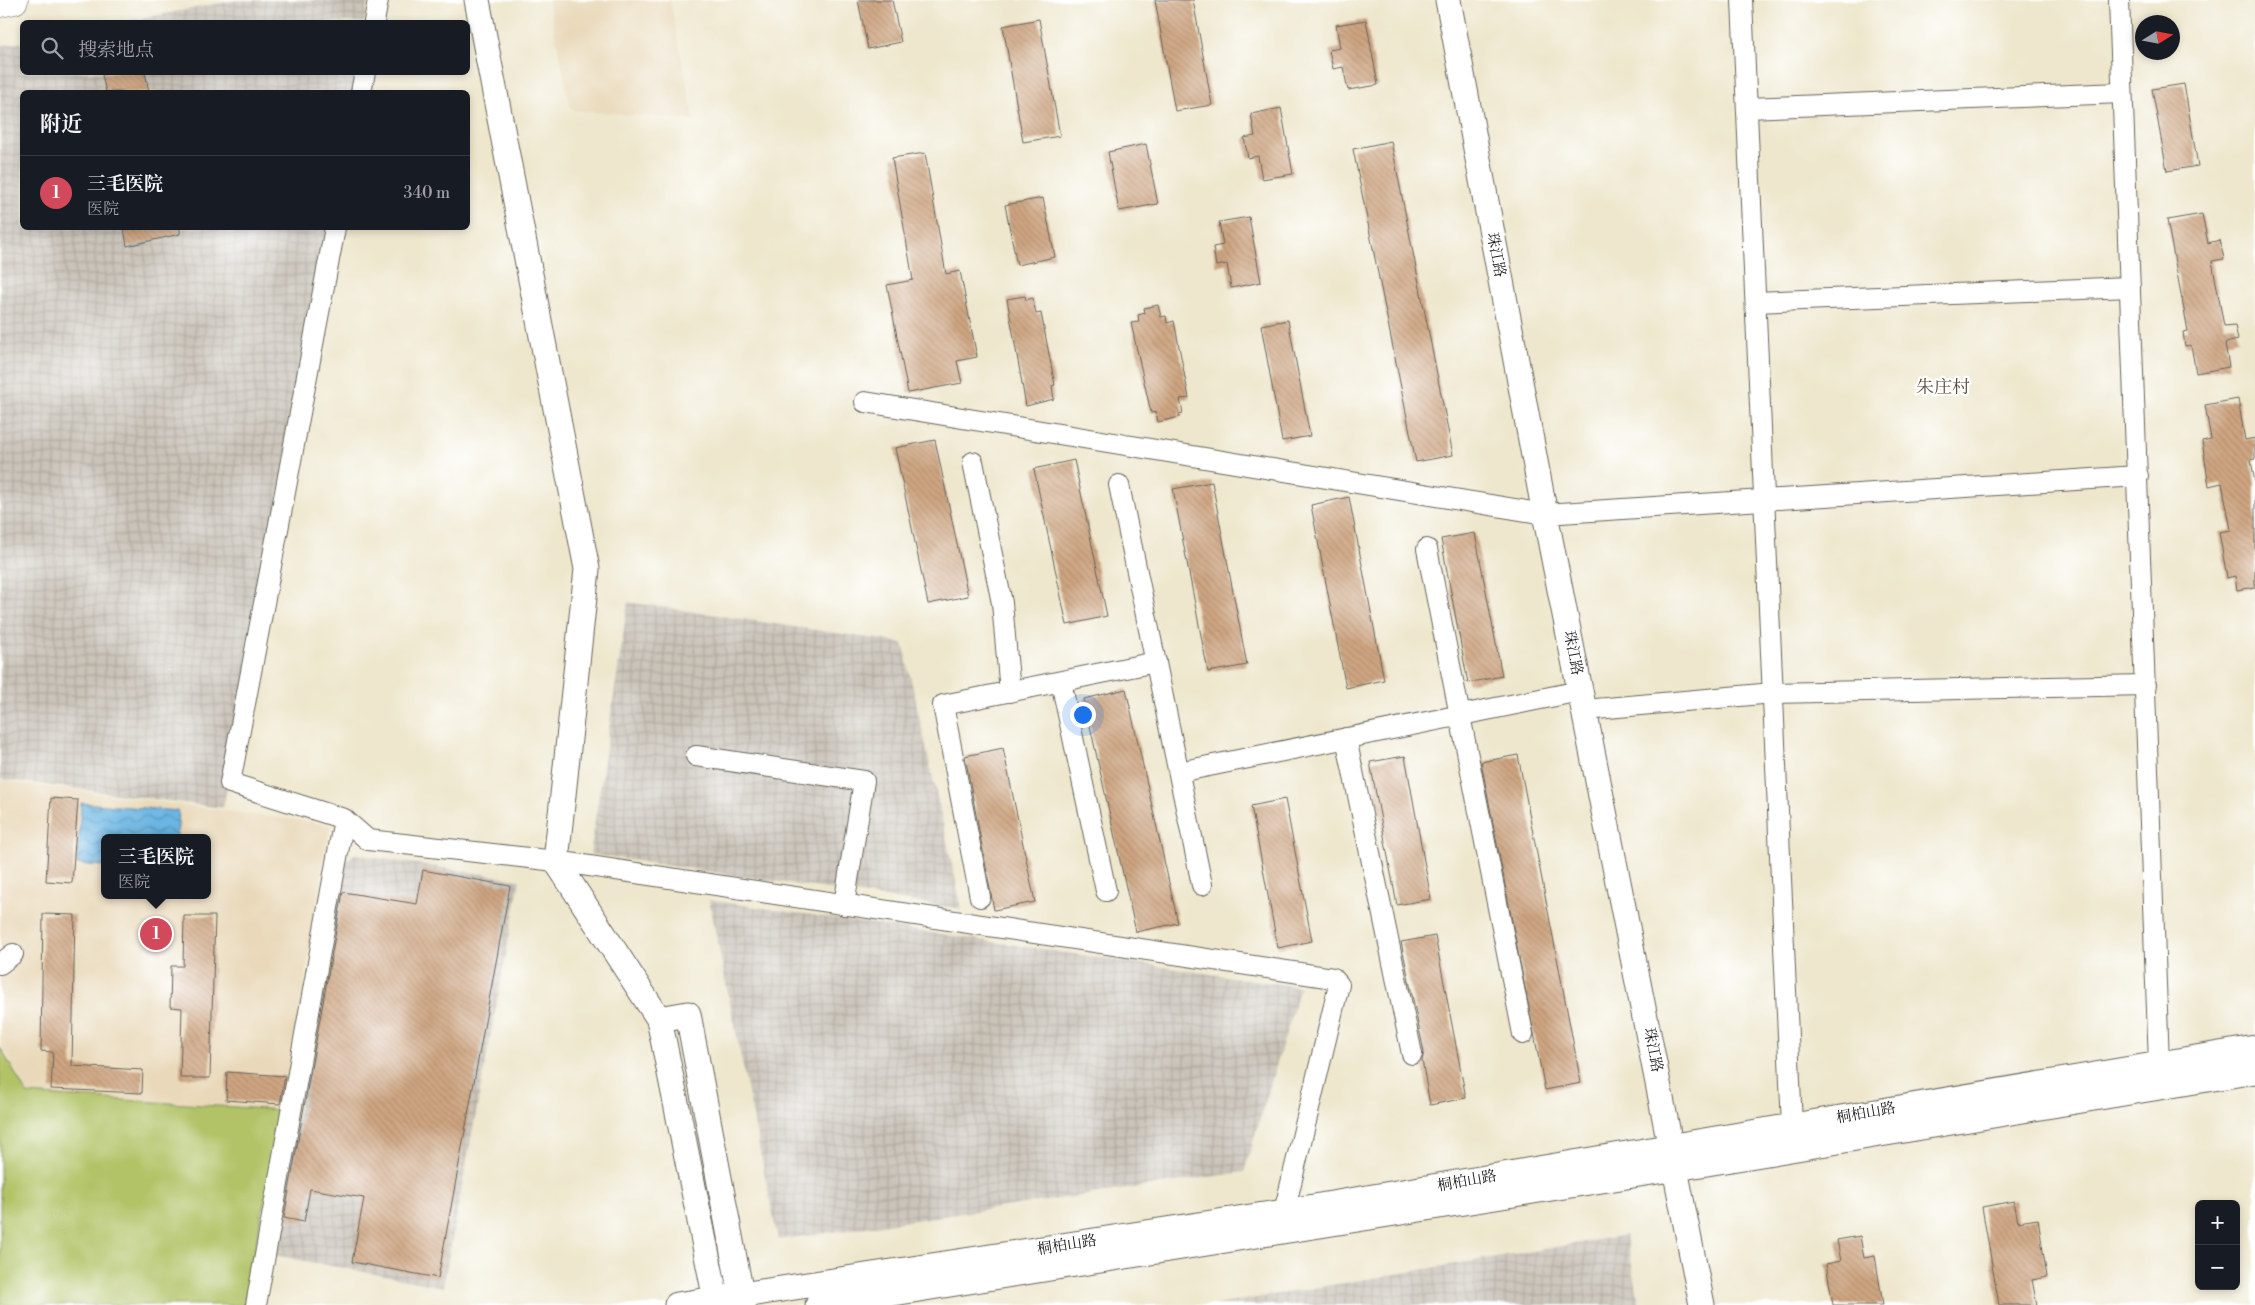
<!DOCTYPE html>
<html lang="zh">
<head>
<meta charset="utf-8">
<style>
  :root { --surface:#171b24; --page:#20242c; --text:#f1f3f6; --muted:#9ea1a6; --line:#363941; --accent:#d1495b }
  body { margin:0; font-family:"Libre Bodoni","Noto Serif SC",serif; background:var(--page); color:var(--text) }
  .controls { position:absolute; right:15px; bottom:15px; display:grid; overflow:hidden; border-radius:8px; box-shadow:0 2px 8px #0003 }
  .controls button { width:45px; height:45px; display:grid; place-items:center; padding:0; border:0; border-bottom:1px solid var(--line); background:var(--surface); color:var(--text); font:25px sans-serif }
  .compass { position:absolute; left:2135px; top:15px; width:45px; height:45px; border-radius:50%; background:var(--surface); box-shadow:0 2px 8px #0003; rotate:79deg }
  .you { position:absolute; left:1082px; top:714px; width:18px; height:18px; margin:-12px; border:4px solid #fff; border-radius:50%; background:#1a73e8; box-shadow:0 0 0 8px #1a73e833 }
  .badge { display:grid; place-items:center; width:32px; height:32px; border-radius:50%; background:var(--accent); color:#fff; font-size:16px; font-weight:700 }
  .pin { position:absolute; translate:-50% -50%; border:2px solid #fff; box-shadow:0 1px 5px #0006 }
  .popup { position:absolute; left:101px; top:834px; width:110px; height:65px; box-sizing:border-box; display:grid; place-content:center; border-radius:8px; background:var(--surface); filter:drop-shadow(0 1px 4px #0005); font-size:16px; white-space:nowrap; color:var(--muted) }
  .popup b { font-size:19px; color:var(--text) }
  .popup::after { content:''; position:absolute; left:50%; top:100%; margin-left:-10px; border:10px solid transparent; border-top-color:var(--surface) }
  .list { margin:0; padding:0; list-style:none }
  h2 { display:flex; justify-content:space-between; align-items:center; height:65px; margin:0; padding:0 20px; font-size:21px }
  h2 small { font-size:16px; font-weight:400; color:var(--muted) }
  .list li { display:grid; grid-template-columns:32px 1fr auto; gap:15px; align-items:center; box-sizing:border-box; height:75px; padding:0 20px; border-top:1px solid var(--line) }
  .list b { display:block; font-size:19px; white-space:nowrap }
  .list p { margin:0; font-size:16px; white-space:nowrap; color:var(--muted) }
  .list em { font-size:16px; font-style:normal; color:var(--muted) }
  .icon { flex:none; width:28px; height:28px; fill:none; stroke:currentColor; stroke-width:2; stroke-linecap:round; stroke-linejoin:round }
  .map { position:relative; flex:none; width:2255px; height:1305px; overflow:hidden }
  .search { position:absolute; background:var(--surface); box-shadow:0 2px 8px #0003; left:20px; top:20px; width:450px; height:55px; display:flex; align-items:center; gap:12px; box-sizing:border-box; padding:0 18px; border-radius:8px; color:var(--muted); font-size:19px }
  .panel { position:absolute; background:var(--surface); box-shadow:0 2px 8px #0003; left:20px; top:90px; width:450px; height:140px; border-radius:8px }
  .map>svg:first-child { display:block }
  .built { fill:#e9d9ba; fill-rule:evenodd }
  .industrial { fill:url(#industrial-grid) }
  .green { fill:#b1c366; stroke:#667041 }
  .water { fill:url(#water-waves); stroke:#436880 }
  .building { fill:url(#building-back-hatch) }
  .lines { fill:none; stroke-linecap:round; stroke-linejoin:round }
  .minor-casing { stroke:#66635a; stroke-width:22 }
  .tertiary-casing { stroke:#66635a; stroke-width:27 }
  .secondary-casing { stroke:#66635a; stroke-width:29 }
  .minor { stroke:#fff; stroke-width:20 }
  .tertiary { stroke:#fff; stroke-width:25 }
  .secondary { stroke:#fff; stroke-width:28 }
  .labels { text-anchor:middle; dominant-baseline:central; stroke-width:4.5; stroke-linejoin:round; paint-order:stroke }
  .street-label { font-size:15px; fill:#1c1c1c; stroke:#fff }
  .quarter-label { font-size:18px; fill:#5a4c3f; stroke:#fff }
</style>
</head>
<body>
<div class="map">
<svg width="2255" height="1305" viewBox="0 0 2255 1305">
  <defs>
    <pattern id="industrial-grid" width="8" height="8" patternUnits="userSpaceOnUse" patternTransform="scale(1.25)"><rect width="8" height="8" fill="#c9c3b8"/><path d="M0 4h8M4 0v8" fill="none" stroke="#aca79e"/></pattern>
    <pattern id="water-waves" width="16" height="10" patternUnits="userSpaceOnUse" patternTransform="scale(1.25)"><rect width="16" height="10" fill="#6ab5e3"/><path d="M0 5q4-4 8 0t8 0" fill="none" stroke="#5692b7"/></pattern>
    <pattern id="building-back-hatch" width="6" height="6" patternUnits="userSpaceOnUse" patternTransform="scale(1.25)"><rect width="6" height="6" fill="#cea581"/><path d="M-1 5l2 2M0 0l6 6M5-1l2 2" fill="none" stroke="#b08d6f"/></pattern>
  </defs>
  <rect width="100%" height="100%" fill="#fff"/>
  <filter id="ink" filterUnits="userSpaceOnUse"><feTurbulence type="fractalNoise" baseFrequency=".02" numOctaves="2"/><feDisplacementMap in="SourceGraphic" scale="10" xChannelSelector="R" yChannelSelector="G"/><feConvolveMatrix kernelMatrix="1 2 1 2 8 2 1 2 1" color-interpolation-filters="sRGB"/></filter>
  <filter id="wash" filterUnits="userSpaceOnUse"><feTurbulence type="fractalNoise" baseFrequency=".0096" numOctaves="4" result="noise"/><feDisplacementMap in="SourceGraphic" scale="20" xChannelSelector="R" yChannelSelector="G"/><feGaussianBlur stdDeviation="1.12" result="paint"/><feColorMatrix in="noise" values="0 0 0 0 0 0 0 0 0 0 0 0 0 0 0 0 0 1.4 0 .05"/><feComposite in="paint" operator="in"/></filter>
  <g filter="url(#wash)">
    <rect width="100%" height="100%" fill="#eee7cd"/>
    <g class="built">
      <polygon points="548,0 670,0 694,120 571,110"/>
      <path d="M0,781L330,825L283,1109L28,1093L0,1043ZM105,838H207V895H105Z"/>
    </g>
    <g class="industrial">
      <polygon points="237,0 368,0 364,22 122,22"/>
      <polygon points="22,42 22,72 355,73 352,92 22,92 22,228 327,228 223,808 0,779 0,46"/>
      <polygon points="628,602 903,643 962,909 590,854"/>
      <polygon points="354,854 520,880 443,1287 273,1255 342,866"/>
      <polygon points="709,900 1300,987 1244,1172 778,1240"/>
      <polygon points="1626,1235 1640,1305 1214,1305"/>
    </g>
    <polygon class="green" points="0,1047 27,1094 282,1110 244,1305 0,1305"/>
    <polygon class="water" points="81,803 179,811 177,838 105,838 105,866 77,864"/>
    <g id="blocks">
      <g class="building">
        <polygon points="858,0 892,0 901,42 868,49"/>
        <polygon points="1155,0 1193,0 1212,105 1175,111"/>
        <polygon points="1039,19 1060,136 1023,142 1003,26"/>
        <polygon points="1366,20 1378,85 1348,90 1343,67 1333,69 1329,50 1340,48 1336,25"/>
        <polygon points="113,72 145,72 149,92 106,92 102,75"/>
        <polygon points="2184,84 2198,166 2167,171 2152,89"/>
        <polygon points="1281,108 1293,174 1262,179 1258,156 1248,158 1244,138 1255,136 1251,114"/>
        <polygon points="1391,141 1453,455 1416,462 1353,149"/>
        <polygon points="1146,144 1158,204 1119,211 1108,152"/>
        <polygon points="925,153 946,274 960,271 977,357 957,361 962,383 908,393 887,285 913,280 892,158"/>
        <polygon points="1043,198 1055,257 1017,265 1005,205"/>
        <polygon points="2202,214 2208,243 2220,240 2224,259 2212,261 2224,326 2235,325 2238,340 2225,343 2229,367 2196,373 2191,345 2185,346 2183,332 2188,331 2167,220"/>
        <polygon points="1249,217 1261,282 1231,288 1227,264 1216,266 1213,247 1223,245 1219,222"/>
        <polygon points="124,228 180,228 180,234 127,246"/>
        <polygon points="1025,296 1026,300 1033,298 1036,314 1041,313 1055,385 1052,386 1054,399 1026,406 1007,299"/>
        <polygon points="1158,305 1161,317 1166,316 1167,323 1174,321 1189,398 1180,399 1183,413 1179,414 1180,417 1158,422 1156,412 1151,413 1131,323 1139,322 1138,315 1145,313 1144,308"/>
        <polygon points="1288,320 1310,436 1282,441 1261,325"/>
        <polygon points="2238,399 2245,440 2255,438 2255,459 2251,460 2255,483 2255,587 2237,590 2235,576 2227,578 2219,532 2231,530 2222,483 2209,486 2202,441 2211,439 2205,405"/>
        <polygon points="935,440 968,596 928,604 895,448"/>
        <polygon points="1074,460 1107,616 1067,625 1034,469"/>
        <polygon points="1212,482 1247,665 1208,672 1173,489"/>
        <polygon points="1349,497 1384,680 1346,688 1311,505"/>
        <polygon points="1475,533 1502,676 1468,683 1441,539"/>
        <polygon points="1126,689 1178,923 1136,932 1084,699"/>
        <polygon points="1003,748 1035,902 994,910 965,756"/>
        <polygon points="1518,755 1581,1083 1545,1090 1481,762"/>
        <polygon points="1405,756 1431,899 1397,905 1370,762"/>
        <polygon points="51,798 78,800 72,883 46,881"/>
        <polygon points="1285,799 1312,941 1278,948 1251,806"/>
        <polygon points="423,870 510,886 438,1278 352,1262 364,1198 310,1189 304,1222 284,1218 343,892 417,904"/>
        <polygon points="43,914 75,915 72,1066 143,1070 142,1093 51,1089 53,1052 41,1051"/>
        <polygon points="184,916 215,916 210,1078 180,1078 182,1008 170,1007 171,966 183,966"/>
        <polygon points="1435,936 1466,1098 1430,1105 1422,1060 1424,1052 1401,942"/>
        <polygon points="227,1072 285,1076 280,1104 226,1100"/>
        <polygon points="2014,1201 2018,1222 2038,1219 2047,1277 2032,1280 2037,1305 1999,1305 1982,1207"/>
        <polygon points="1860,1236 1864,1258 1875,1256 1883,1305 1833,1305 1826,1264 1841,1261 1837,1240"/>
      </g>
    </g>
  </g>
  <g filter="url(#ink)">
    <use href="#blocks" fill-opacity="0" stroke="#66635a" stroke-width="1"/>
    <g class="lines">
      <g class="minor-casing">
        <g id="minor">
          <polyline points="1742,0 1792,1126"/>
          <polyline points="2119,0 2159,1063"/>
          <polyline points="374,22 378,0"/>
          <polyline points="361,92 365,72"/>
          <polyline points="1747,108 2122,93"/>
          <polyline points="335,228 230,783 344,819 368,840 556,861 1333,978 1339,985 1284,1212"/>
          <polyline points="1756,302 2130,287"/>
          <polyline points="865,402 1545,514 2138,476"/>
          <polyline points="973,462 1002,603 1010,692"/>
          <polyline points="1119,485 1202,885"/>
          <polyline points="1427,549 1523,1034"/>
          <polyline points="1061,682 1106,891"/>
          <polyline points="1585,710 1773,693 2146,685"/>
          <polyline points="1346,738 1412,1054"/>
          <polyline points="696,756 864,781 844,905"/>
          <polyline points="1179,772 1580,691"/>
          <polyline points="980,897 943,705 1156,662"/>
          <polyline points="0,964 13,954"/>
          <polyline points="256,1305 344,819"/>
        </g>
      </g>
      <g class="tertiary-casing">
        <g id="tertiary">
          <polyline points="477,0 587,569 556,861 659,1019 717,1305"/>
          <polyline points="1448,0 1545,514 1702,1305"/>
          <polyline points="659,1019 688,1014 743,1305"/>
          <polyline points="677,1305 1284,1212 2255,1048"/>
          <polyline points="818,1305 1677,1168 2255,1071"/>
        </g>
      </g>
      <g class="secondary-casing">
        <polyline id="secondary" points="0,3 14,0"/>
      </g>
      <use href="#minor" class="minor"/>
      <use href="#tertiary" class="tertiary"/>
      <use href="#secondary" class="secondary"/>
    </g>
  </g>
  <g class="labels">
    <g class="street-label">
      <text transform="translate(1496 255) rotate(79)">珠江路</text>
      <text transform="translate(1573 653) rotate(79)">珠江路</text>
      <text transform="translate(1653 1050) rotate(79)">珠江路</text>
      <text transform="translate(1866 1113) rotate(-10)">桐柏山路</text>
      <text transform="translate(1467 1181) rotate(-10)">桐柏山路</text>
      <text transform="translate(1067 1245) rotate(-9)">桐柏山路</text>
    </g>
    <g class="quarter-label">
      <text x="1943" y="387">朱庄村</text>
    </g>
  </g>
</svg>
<div class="controls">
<button>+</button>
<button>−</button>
</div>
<svg class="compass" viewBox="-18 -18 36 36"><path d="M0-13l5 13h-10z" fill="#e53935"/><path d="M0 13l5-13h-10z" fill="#9ea1a6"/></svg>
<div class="you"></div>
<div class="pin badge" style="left:156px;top:934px">1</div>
<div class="popup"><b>三毛医院</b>医院</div>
<div class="search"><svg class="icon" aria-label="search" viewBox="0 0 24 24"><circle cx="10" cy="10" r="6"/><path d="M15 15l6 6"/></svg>搜索地点</div>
<section class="panel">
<h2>附近<small></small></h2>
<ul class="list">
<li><span class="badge">1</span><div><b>三毛医院</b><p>医院</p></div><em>340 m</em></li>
</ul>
</section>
</div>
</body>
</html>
